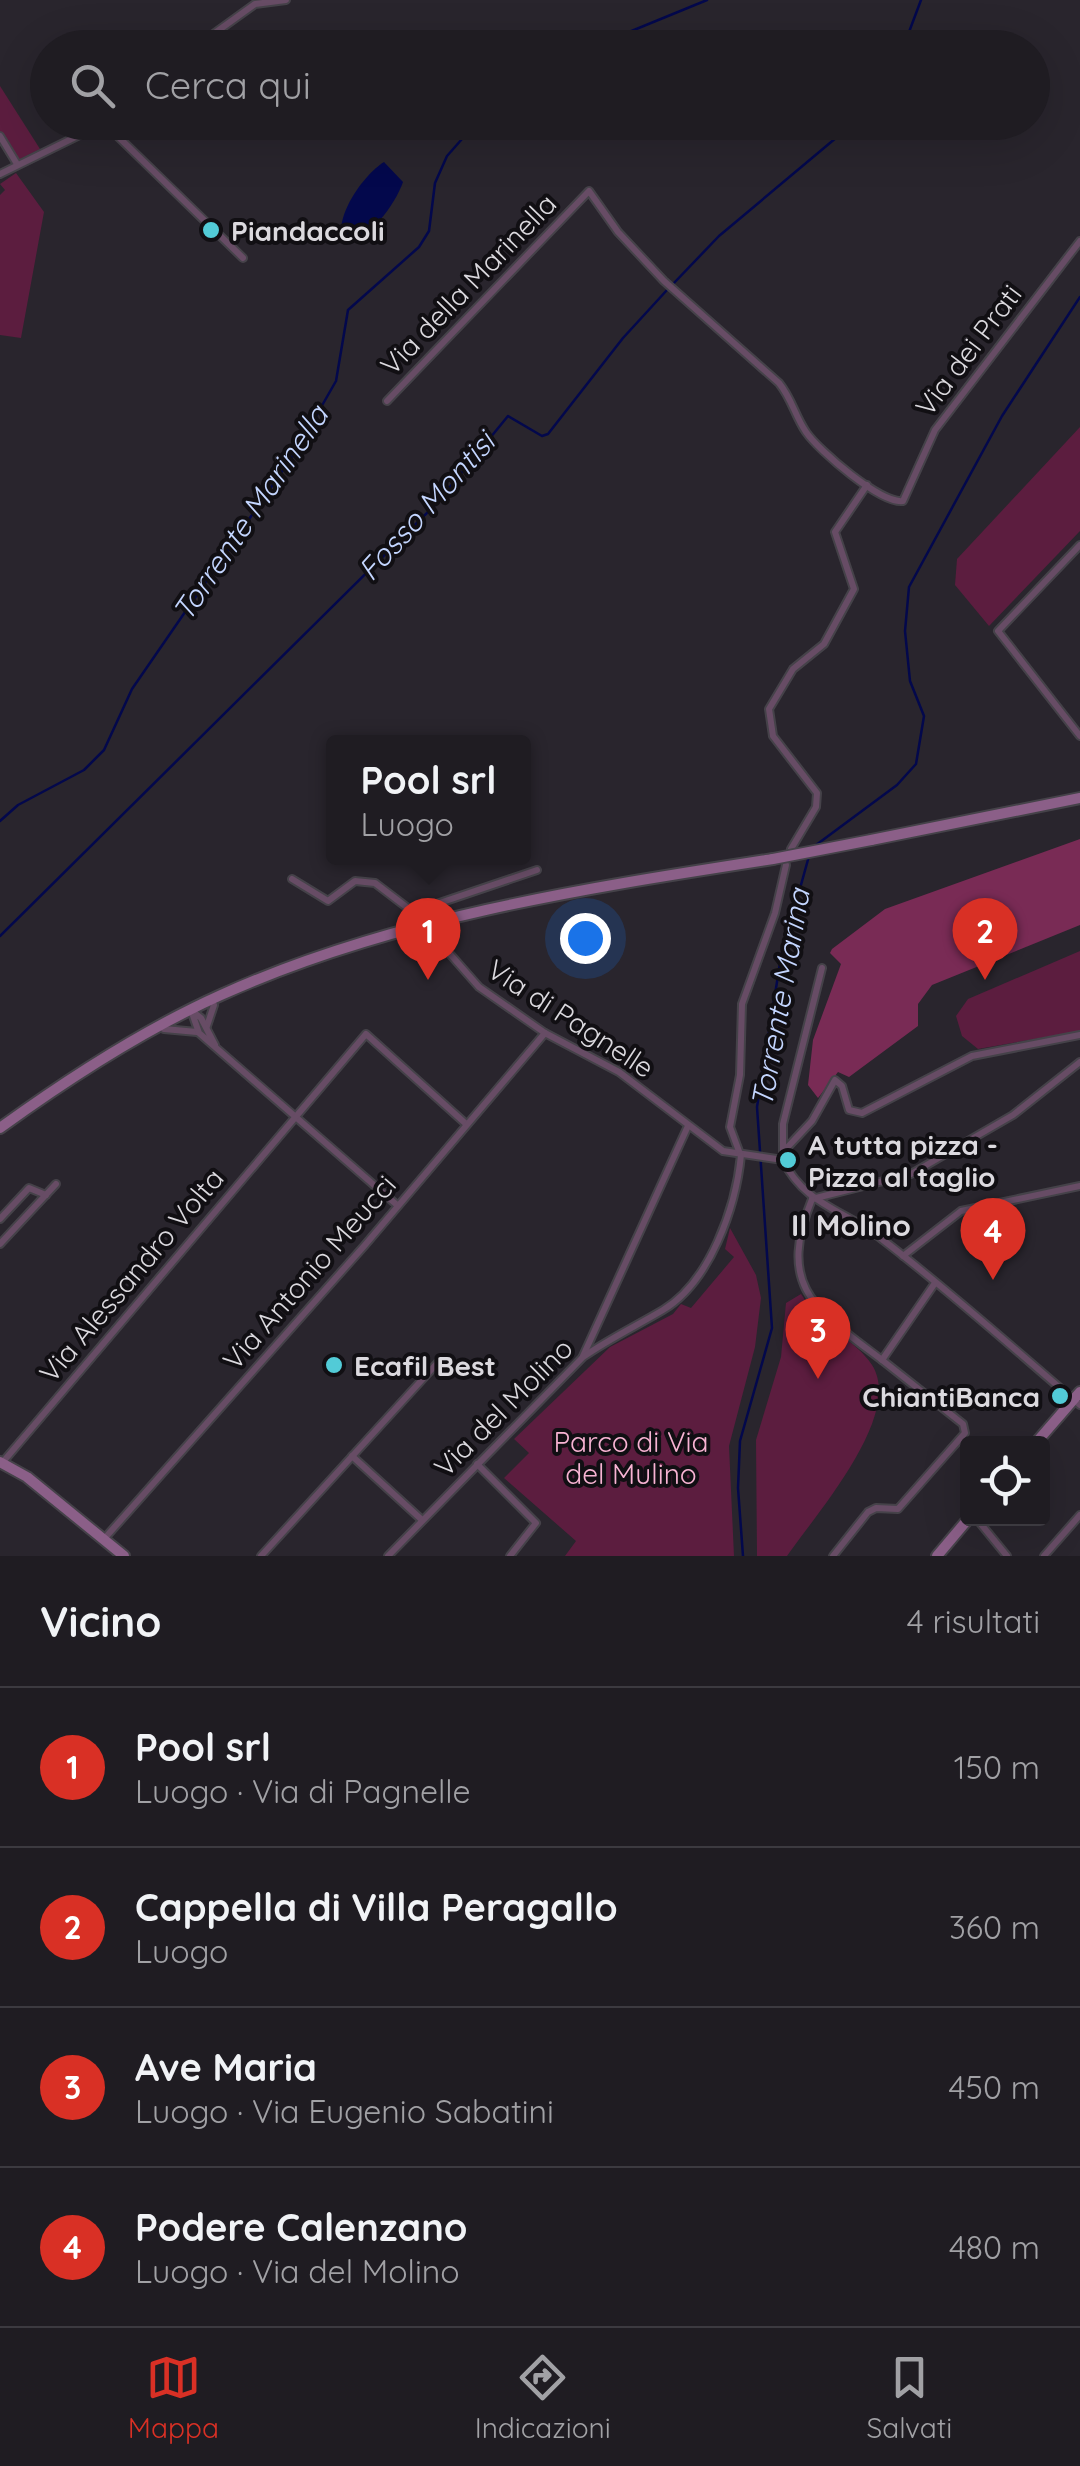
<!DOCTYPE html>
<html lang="it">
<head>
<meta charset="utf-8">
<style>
  :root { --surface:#1f1c22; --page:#2c292f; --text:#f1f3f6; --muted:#a1a1a5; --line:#3c3a40; --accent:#d93025 }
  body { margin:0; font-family:Quicksand,sans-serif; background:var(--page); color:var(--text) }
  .controls { position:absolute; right:30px; bottom:30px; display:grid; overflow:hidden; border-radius:10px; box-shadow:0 10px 40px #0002 }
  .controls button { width:90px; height:90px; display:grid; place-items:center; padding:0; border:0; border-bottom:2px solid var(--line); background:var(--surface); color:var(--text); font:50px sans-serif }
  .you { position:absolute; left:585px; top:938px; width:35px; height:35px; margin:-25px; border:8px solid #fff; border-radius:50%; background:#1a73e8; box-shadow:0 0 0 15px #1a73e833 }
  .badge { display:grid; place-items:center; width:65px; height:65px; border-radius:50%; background:var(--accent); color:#fff; font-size:32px; font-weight:700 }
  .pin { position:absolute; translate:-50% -82px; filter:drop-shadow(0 2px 5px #0008) }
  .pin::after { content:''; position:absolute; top:52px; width:35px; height:30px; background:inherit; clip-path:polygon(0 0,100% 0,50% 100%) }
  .popup { position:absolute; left:326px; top:735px; width:205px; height:130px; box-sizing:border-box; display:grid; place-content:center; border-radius:10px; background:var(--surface); filter:drop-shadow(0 2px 8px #0005); font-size:32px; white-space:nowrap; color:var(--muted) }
  .popup b { font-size:38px; color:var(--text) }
  .popup::after { content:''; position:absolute; left:50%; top:100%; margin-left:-20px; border:20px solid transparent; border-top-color:var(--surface) }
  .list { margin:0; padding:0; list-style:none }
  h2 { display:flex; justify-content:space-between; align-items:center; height:130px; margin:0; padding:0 40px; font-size:42px }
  h2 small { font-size:32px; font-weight:400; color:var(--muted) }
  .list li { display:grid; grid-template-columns:65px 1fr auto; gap:30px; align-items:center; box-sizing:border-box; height:160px; padding:0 40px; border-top:2px solid var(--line) }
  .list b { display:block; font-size:38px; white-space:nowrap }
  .list p { margin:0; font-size:32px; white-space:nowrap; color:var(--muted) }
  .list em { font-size:32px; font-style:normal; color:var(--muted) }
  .icon { flex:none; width:55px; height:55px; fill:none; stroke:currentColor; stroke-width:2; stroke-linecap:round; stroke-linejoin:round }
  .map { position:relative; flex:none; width:1080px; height:1556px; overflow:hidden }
  .search { position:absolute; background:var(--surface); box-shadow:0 10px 40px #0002; left:30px; right:30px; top:30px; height:110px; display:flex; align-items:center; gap:25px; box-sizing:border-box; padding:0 35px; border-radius:55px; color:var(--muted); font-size:38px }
  .sheet { height:770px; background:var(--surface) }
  nav { display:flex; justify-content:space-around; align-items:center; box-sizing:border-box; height:140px; border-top:2px solid var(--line); background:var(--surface); font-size:28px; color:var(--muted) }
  nav a { display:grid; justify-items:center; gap:5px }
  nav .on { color:var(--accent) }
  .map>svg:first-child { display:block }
  .green { fill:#5c1d3f }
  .forest { fill:#792b55 }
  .water { fill:#03084c }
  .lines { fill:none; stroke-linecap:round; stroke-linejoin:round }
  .stream { stroke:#03084c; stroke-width:2.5 }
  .street-casing { stroke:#454249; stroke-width:10 }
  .secondary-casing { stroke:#454249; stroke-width:14 }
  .street { stroke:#674c65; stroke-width:6 }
  .secondary { stroke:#8b5f88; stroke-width:10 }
  .secondary-bridge-casing { stroke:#454249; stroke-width:14; stroke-linecap:butt }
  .secondary-bridge { stroke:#8b5f88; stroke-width:10 }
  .poi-dot { fill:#52cbd7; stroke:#110f13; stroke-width:4 }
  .labels { text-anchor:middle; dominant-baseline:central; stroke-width:8; stroke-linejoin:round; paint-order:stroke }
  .poi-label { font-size:28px; font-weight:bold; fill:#dbd9de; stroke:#110f13; text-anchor:start }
  .street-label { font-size:28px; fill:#dbd9de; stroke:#110f13 }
  .park-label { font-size:28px; fill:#f8b3d3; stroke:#110f13 }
  .water-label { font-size:30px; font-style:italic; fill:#c4d6ff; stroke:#110f13 }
  .neighbourhood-label { font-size:30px; font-weight:bold; fill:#dbd9de; stroke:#110f13 }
</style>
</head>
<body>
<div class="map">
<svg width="1080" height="1556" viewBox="0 0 1080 1556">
  <rect width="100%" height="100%" fill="#29252d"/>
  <g class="green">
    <polygon points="0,86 40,149 18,160 0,132"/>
    <polygon points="16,173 44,212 21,338 0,335 0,195 5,190 0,184"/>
    <polygon points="1080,427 1080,531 989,626 955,585 957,559"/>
    <polygon points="1080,951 1080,1031 978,1049 962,1036 956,1016 968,999"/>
    <polygon points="730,1228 756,1275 761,1298 755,1347 729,1446 734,1556 565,1556 576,1541 504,1478 529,1453 514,1439 610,1347 673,1314 681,1304 691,1308 734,1257 725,1249"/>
    <path d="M801,1294C822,1327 857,1341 872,1365C904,1415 816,1514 787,1556H757L756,1440L781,1357L786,1303Z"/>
  </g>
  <polygon class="forest" points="1080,839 1080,925 932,985 918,1004 918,1026 849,1077 838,1072 818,1098 808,1085 813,1040 841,964 830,953 832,949 885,909"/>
  <path class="water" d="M384,162L403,182C395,205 369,240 344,244C331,220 363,175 384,162Z"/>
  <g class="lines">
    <g class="stream">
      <polyline points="590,48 707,0"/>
      <polyline points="903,48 921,0"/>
      <polyline points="673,284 719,236 855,122"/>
      <polyline points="0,821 18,805 84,770 104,750 132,689 296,451 336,381 348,310 419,247 429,231 435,183 447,156 477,122"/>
      <polyline points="812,848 897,785 916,764 924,716 910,681 905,631 909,587 1002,416 1080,297"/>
      <polyline points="0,936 436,504 508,416 542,436 548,434 623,338 667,290"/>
      <polyline points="743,1556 738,1488 740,1441 772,1328 757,1107 781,957 809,856"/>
    </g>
    <g class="street-casing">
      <g id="street">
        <polyline points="194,48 255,4 286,0"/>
        <polyline points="104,123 243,258"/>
        <polyline points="0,136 17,164"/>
        <polyline points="0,174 104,123"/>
        <path d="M387,401L589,191L618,232L664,281L779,383C792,399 795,416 806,432C819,451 881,504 903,501L935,430L1080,241"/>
        <polyline points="1080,545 998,631 1080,736"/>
        <polyline points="791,849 816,807 817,793 773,736 769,709 793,669 824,644 854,589 835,532 867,485"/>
        <polyline points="292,879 328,901 355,881 375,883 413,912 479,987 545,1033 619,1072 723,1151 783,1160"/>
        <polyline points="413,912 537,870"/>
        <polyline points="207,1026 214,1005"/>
        <polyline points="164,1029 197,1032"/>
        <polyline points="215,1045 201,1018 191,1010 199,1033 397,1205"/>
        <polyline points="783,1152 812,1121 835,1080 842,1086 849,1110 862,1113 972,1056 1080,1035"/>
        <polyline points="783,1153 783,1124 822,968"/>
        <polyline points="740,1154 730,1127 740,1075 742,1004 775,913 786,865"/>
        <path d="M783,1160C804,1205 847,1211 883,1240C951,1292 1015,1350 1080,1405"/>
        <polyline points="812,1199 911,1174 1013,1115 1080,1062"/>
        <path d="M812,1199C776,1288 816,1310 882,1360L935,1283"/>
        <polyline points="0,1219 29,1188 46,1195"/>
        <polyline points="0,1244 56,1184"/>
        <polyline points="903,1256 961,1211 1080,1186"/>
        <polyline points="583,1356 688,1126"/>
        <polyline points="352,1456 422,1520"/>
        <polyline points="2,1463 366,1034 465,1123"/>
        <polyline points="477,1464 536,1523 510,1556"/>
        <polyline points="976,1518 1007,1556"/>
        <polyline points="104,1539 365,1245 545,1033"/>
        <polyline points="261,1556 441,1359"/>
        <path d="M388,1556L583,1357C609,1339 636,1326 663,1310C710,1282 736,1207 741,1155"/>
        <polyline points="833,1556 868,1512 876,1508 898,1509 965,1433 963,1424 882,1360"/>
        <polyline points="1044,1556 1080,1515"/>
      </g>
    </g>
    <g class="secondary-casing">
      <g id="secondary">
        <polyline points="871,840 1080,798"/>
        <path d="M0,1128C69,1078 143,1030 221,995C394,917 587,888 773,859"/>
        <polyline points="1035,1444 1080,1392"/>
        <polyline points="0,1462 27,1477 124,1556"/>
        <polyline points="937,1556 969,1518"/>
      </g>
    </g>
    <use href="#street" class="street"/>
    <use href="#secondary" class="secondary"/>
    <g class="secondary-bridge-casing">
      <polyline id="secondary-bridge" points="773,859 871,840"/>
    </g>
    <use href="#secondary-bridge" class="secondary-bridge"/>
  </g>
  <g class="poi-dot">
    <circle cx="211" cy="230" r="10"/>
    <circle cx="788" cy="1160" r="10"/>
    <circle cx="334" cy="1365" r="10"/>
    <circle cx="1060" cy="1396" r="10"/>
  </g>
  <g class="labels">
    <g class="poi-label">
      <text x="231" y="230">Piandaccoli</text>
      <text x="808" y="1144">A tutta pizza -<tspan x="808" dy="32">Pizza al taglio</tspan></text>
      <text x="354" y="1365">Ecafil Best</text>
      <text x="1040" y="1396" text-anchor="end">ChiantiBanca</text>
    </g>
    <g class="street-label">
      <text transform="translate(468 284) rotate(-46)">Via della Marinella</text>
      <text transform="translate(968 350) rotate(-53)">Via dei Prati</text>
      <text transform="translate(571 1018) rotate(33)">Via di Pagnelle</text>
      <text transform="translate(309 1272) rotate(-49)">Via Antonio Meucci</text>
      <text transform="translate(131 1275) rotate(-50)">Via Alessandro Volta</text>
      <text transform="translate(503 1407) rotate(-45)">Via del Molino</text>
    </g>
    <g class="park-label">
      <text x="631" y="1441">Parco di Via<tspan x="631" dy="32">del Mulino</tspan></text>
    </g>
    <g class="water-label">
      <text transform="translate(426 506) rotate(-48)">Fosso Montisi</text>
      <text transform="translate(250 513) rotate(-56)">Torrente Marinella</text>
      <text transform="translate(780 998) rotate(-80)">Torrente Marina</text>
    </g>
    <g class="neighbourhood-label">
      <text x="851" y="1225">Il Molino</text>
    </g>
  </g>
</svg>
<div class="controls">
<button><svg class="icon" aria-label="locate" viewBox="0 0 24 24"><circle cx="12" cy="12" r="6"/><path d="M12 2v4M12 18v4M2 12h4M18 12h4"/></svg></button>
</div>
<div class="you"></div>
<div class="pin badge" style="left:428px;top:980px">1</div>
<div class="popup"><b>Pool srl</b>Luogo</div>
<div class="pin badge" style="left:985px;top:980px">2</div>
<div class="pin badge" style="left:818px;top:1379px">3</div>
<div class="pin badge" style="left:993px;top:1280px">4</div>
<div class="search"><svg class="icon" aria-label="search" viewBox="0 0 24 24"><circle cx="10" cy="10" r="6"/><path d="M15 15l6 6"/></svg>Cerca qui</div>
</div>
<section class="sheet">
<h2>Vicino<small>4 risultati</small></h2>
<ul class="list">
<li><span class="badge">1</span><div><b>Pool srl</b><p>Luogo · Via di Pagnelle</p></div><em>150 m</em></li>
<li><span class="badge">2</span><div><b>Cappella di Villa Peragallo</b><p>Luogo</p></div><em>360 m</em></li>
<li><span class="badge">3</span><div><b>Ave Maria</b><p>Luogo · Via Eugenio Sabatini</p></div><em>450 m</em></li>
<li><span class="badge">4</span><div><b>Podere Calenzano</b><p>Luogo · Via del Molino</p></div><em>480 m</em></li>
</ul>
</section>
<nav>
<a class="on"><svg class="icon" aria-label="map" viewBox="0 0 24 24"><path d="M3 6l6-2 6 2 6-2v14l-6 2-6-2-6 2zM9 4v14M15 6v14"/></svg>Mappa</a>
<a><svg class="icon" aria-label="directions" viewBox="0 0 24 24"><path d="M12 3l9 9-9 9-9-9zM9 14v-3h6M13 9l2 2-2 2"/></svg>Indicazioni</a>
<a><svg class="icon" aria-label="saved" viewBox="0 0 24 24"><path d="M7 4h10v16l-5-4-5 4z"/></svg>Salvati</a>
</nav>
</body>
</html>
